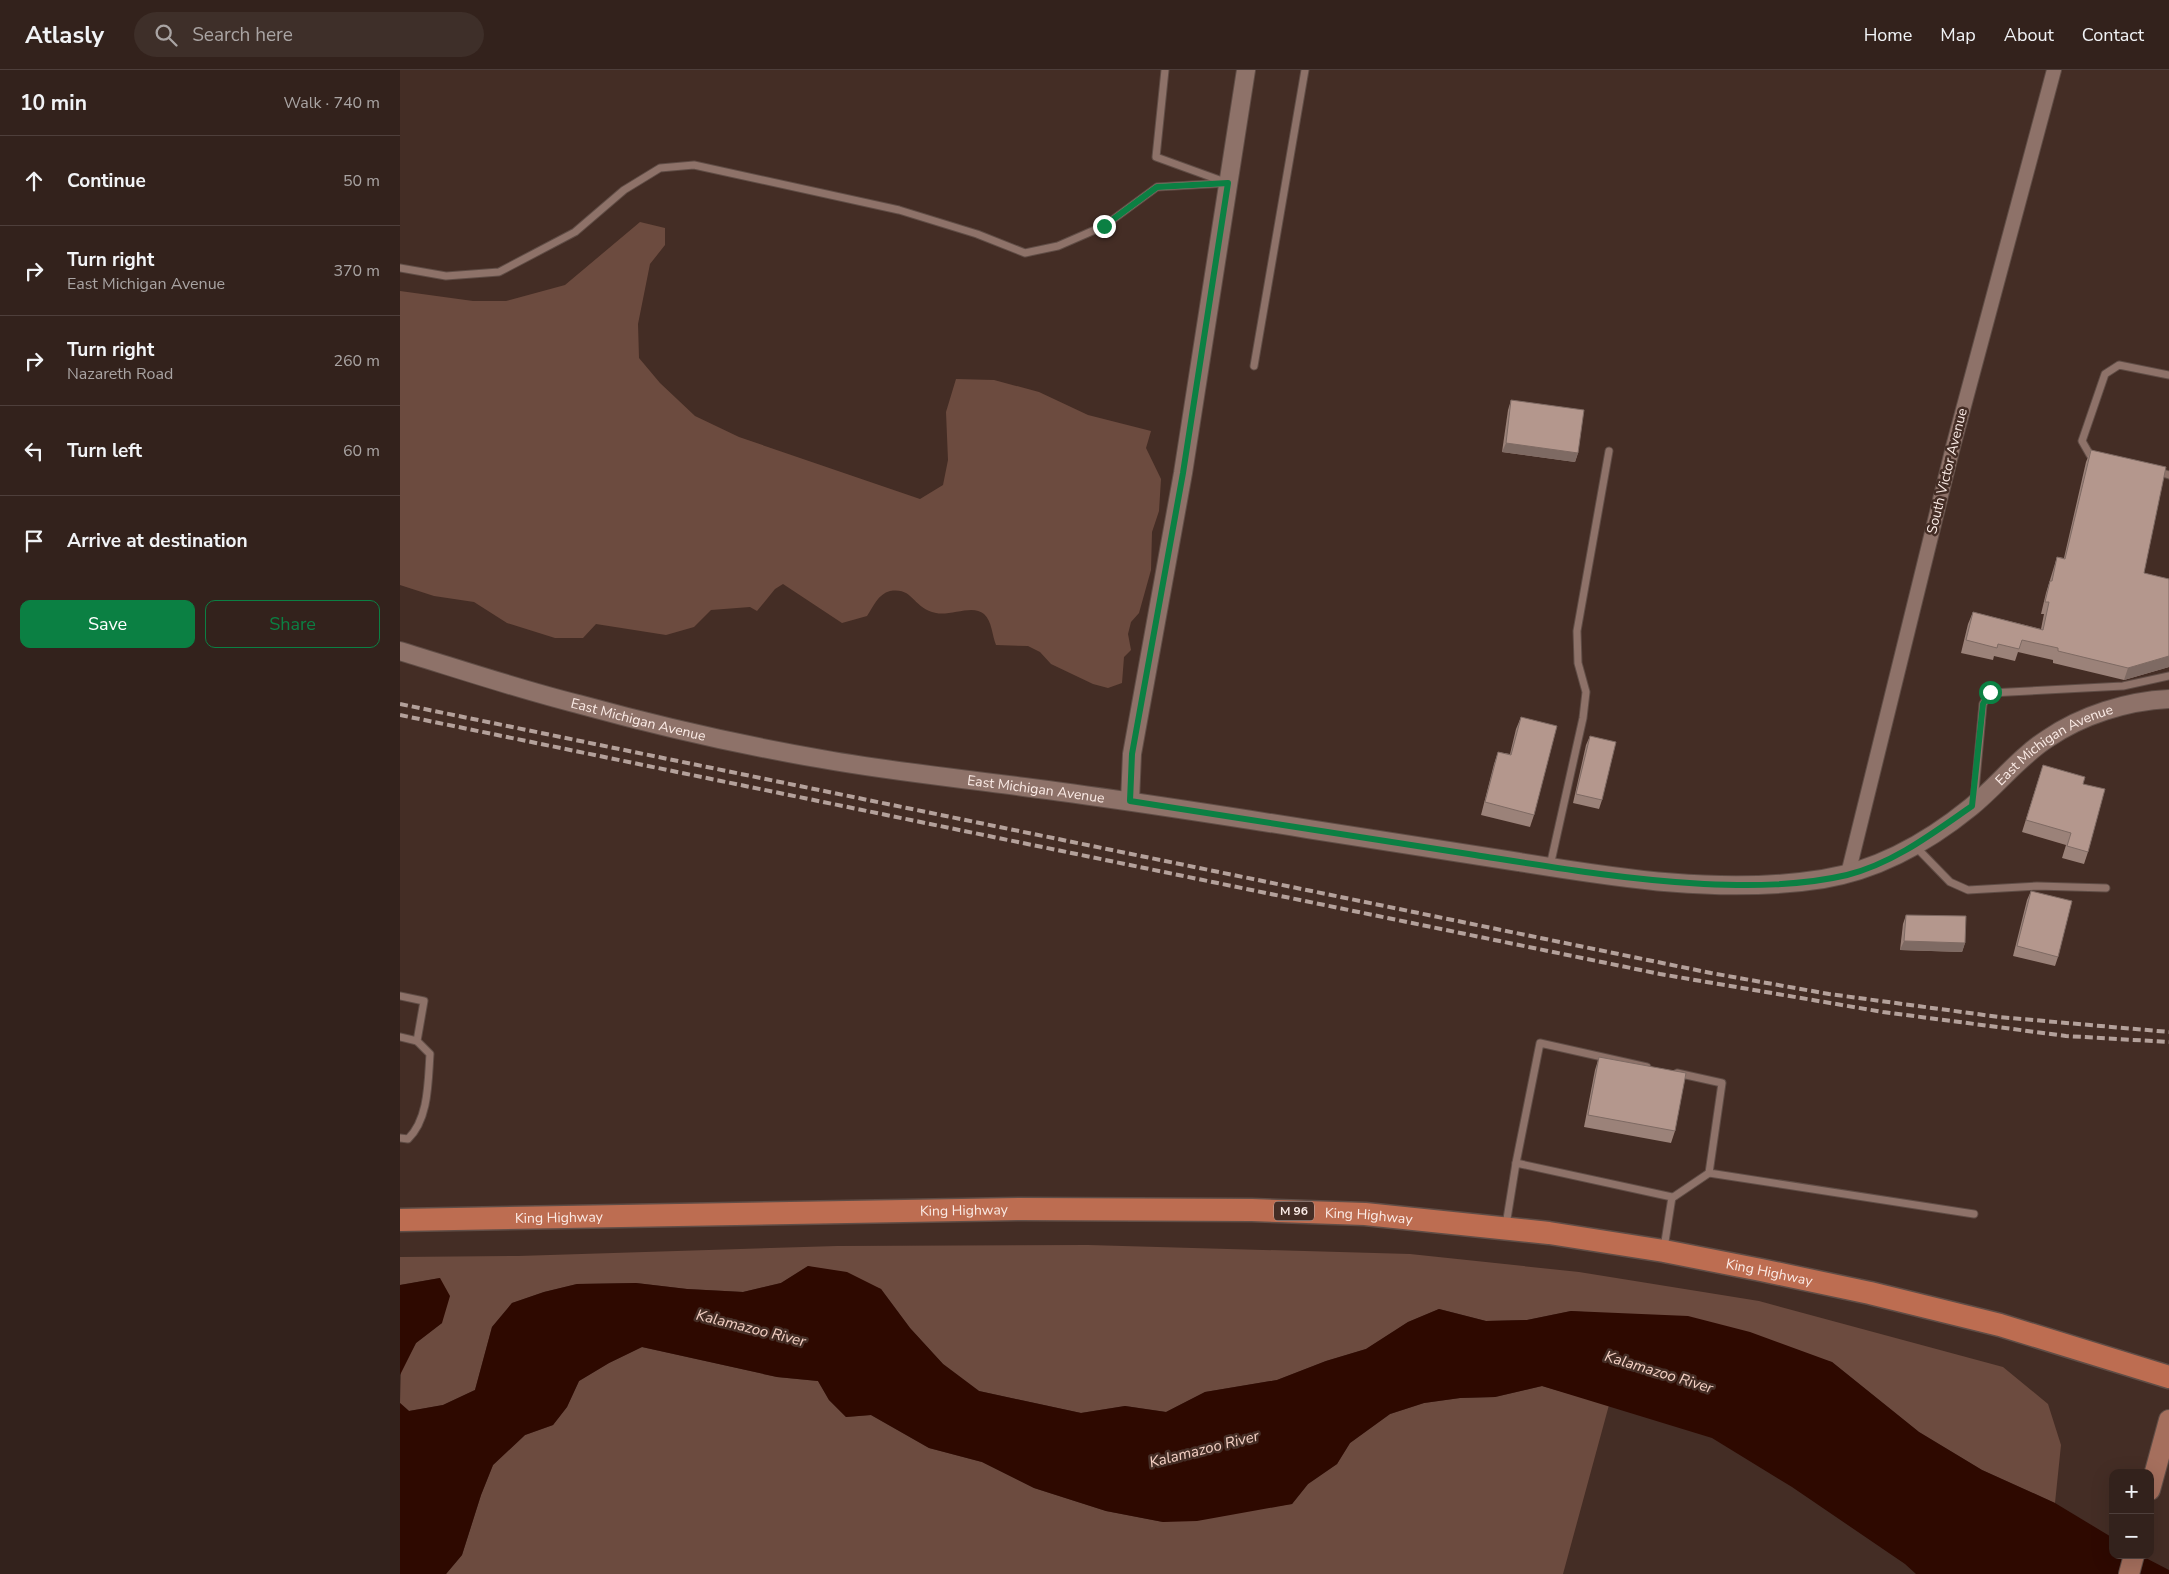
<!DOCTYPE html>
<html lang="en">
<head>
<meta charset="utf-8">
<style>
  :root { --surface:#33221c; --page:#3e2f29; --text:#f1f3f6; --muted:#a9a4a3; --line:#4e3f3b; --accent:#0b8043 }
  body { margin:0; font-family:"Nunito Sans",sans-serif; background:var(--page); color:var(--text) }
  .controls { position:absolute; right:15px; bottom:15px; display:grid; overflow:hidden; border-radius:10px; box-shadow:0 5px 20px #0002 }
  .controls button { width:45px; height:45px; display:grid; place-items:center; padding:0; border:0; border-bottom:1px solid var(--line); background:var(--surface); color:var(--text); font:25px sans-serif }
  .stop { position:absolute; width:15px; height:15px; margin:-11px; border:4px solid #0b8043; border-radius:50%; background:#fff }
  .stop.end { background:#0b8043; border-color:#fff; box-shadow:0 1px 5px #0008 }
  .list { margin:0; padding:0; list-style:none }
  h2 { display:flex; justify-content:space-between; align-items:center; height:65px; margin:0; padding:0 20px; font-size:21px }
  h2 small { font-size:16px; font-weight:400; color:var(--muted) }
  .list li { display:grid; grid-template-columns:32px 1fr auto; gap:15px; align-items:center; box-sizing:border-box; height:90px; padding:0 20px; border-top:1px solid var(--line) }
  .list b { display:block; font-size:19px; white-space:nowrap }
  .list p { margin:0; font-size:16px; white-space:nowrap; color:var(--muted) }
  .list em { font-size:16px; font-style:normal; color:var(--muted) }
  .actions { display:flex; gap:10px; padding:15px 20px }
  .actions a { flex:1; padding:11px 0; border:1px solid var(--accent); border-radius:10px; text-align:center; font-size:18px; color:var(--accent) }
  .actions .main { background:var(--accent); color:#fff }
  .icon { flex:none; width:28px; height:28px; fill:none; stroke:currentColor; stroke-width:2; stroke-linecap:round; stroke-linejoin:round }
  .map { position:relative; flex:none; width:1769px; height:1504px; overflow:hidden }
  header { display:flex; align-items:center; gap:30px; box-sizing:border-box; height:70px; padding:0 25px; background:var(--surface); border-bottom:1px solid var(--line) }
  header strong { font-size:24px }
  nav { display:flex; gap:28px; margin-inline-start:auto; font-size:18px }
  .search { width:350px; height:45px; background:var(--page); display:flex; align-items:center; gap:12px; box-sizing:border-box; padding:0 18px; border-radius:28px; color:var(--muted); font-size:19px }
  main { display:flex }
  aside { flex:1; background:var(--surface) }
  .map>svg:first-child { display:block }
  .green { fill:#6c4b3f }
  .water { fill:#2e0900 }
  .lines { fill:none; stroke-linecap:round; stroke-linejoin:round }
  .service-casing { stroke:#604d46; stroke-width:9 }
  .minor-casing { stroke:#604d46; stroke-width:16 }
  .tertiary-casing { stroke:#604d46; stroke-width:20 }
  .secondary-casing { stroke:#604d46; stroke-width:22 }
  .primary-casing { stroke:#604d46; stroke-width:25 }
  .service { stroke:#8e7269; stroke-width:7 }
  .minor { stroke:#8e7269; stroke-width:14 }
  .tertiary { stroke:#8e7269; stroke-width:18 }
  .secondary { stroke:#a56f5d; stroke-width:20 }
  .primary { stroke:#bd6d51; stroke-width:22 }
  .rail { stroke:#b4a19b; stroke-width:4; stroke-dasharray:8 4; stroke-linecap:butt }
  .wall { fill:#9b8279 }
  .shaded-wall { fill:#7e6a63 }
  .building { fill:#b4978d; stroke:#7e6a63 }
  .route { stroke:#0b8043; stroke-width:6 }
  .labels { text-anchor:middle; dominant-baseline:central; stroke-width:5; stroke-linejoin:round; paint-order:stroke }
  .shield { fill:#442d25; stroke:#c4b2ac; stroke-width:1 }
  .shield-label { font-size:12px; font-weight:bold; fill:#fbebe6 }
  .street-label { font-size:14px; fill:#fbebe6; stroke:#442d25 }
  .water-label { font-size:15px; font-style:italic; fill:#f5d1c5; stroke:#442d25 }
</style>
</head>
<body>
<header>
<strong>Atlasly</strong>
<div class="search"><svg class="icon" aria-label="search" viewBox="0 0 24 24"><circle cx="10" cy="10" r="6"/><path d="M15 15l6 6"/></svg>Search here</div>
<nav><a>Home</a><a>Map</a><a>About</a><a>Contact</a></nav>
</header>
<main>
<aside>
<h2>10 min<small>Walk · 740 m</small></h2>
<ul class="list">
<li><svg class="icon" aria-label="ahead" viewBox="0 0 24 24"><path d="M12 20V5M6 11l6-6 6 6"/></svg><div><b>Continue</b></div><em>50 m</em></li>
<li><svg class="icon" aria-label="right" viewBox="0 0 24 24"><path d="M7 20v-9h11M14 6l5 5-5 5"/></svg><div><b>Turn right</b><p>East Michigan Avenue</p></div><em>370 m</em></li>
<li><svg class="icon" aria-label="right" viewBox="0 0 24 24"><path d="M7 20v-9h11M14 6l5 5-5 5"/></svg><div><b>Turn right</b><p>Nazareth Road</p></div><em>260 m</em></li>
<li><svg class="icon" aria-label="left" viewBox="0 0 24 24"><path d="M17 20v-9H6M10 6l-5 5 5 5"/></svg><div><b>Turn left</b></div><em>60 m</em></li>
<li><svg class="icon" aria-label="arrive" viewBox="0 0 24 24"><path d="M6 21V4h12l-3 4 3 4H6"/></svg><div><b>Arrive at destination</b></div></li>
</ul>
<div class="actions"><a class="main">Save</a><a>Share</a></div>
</aside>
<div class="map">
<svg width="1769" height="1504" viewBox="0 0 1769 1504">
  <rect width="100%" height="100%" fill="#442d25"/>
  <g class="green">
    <path d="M240,152L265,158V175L250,194L238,254L239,288L260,313L295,346L339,367L520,429L543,415L548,390L546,342L556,309L594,310L639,322L688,345L751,361L746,378L761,409L759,441L752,462L751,500L739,543L731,552L728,564L731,580L724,587L722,613L708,618L693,614L651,594L640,582L628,576L596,575C592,565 592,551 584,544C573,534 551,546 536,543C512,538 514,517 490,521C478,524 473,537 467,546L442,553L383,514L375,519L357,541L350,537L311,540L294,557L266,565L196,554L183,568H155L107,553L74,532L34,526L0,515V221L73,231H106L165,215Z"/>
    <polygon points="688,1175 1010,1184 1179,1202 1359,1231 1603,1297 1648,1334 1661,1375 1655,1433 1582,1400 1519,1362 1432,1292 1223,1245 1171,1241 1127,1250 1086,1251 1039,1239 1008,1252 966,1279 926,1291 877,1310 805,1322 766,1342 725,1336 681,1343 579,1321 543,1294 510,1258 481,1219 408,1196 381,1213 343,1222 287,1219 236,1213 177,1214 144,1222 112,1233 92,1257 75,1320 43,1335 9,1341 0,1333 1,1300 16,1273 42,1253 40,1208 0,1215 0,1187 118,1186 437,1176"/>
    <polygon points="242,1277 377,1307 418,1311 429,1330 446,1347 471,1345 529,1378 582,1392 634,1418 706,1441 763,1452 892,1434 908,1414 937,1394 950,1373 990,1344 1024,1333 1060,1328 1095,1327 1142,1316 1209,1335 1163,1504 46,1504 62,1485 81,1425 93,1395 125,1365 153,1355 167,1337 179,1311 209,1293"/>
  </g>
  <g class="water">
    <polygon points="408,1196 447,1202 481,1219 510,1258 543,1294 579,1321 681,1343 725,1336 766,1342 805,1322 877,1310 926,1291 966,1279 1008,1252 1039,1239 1086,1251 1127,1250 1171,1241 1288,1246 1350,1262 1432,1292 1519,1362 1582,1400 1655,1433 1713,1468 1713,1485 1740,1485 1769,1500 1769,1504 1516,1504 1505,1494 1392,1417 1312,1368 1142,1316 1095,1327 1060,1328 1024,1333 990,1344 950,1373 937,1394 908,1414 892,1434 797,1451 763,1452 706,1441 634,1418 582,1392 529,1378 471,1345 446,1347 429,1330 418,1311 377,1307 242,1277 209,1293 179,1311 167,1337 153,1355 125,1365 93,1395 81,1425 62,1485 46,1504 0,1504 0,1333 9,1341 43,1335 75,1320 92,1257 112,1233 144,1222 177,1214 236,1213 287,1219 343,1222 381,1213"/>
    <polygon points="40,1208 50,1226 42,1253 16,1273 0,1305 0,1215"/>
  </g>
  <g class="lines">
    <g class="service-casing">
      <g id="service">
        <polyline points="765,0 756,87 825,112"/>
        <polyline points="0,198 46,206 99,202 175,162 224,120 260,98 294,95 499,140 577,164 625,183 658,176 704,156 757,117 827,113"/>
        <polyline points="854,296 905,0"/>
        <polyline points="1696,387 1690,385 1682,371 1705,304 1719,295 1769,305"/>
        <polyline points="1756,401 1769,405"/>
        <polyline points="1574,732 1583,634 1590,623 1723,616 1769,606"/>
        <polyline points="1515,776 1550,812 1568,820 1637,816 1706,818"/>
        <polyline points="1150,796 1183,648 1186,622 1178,593 1177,561 1209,381"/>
        <path d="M0,926L24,931L17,971L30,984C28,1011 29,1049 8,1069L0,1068"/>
        <polyline points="0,967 17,971"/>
        <polyline points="1277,1003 1322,1013 1309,1103 1574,1144"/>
        <polyline points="1116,1093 1140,973 1247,997"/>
        <polyline points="1272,1128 1309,1103"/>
        <polyline points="1106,1155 1116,1093 1272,1127 1264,1178"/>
      </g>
    </g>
    <g class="minor-casing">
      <polyline id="minor" points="1448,804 1553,377 1654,0"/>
    </g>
    <g class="tertiary-casing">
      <g id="tertiary">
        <path id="s1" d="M0,581C59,599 118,619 178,634C258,656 340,675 422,689C488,701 557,708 624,717C719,729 814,744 908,759C978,770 1049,781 1119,792C1218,808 1322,825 1423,809C1478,800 1528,772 1571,737C1598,715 1618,688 1647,669C1682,645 1727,631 1769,629"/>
        <polyline points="730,731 732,684 783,403 846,0"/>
      </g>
    </g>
    <g class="secondary-casing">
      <g id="secondary">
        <polyline points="1750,1420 1769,1350"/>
        <polyline points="1729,1504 1734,1485"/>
      </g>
    </g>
    <g class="primary-casing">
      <g id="primary">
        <path id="s2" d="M0,1150L621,1139L852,1140L965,1144L1149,1163L1264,1181L1361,1200L1470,1223L1600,1255L1769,1307"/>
      </g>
    </g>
    <use href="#service" class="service"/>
    <use href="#minor" class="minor"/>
    <use href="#tertiary" class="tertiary"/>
    <use href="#secondary" class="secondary"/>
    <use href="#primary" class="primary"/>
    <g class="rail">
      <polyline points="0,634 1311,903 1429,924 1599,947 1769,962"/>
      <polyline points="0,645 1260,904 1483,942 1666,966 1769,972"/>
    </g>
  </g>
  <g class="wall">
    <polygon points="1111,330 1178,383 1175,392 1102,382 1108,340"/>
    <polygon points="1691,380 1744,503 1769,509 1769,597 1724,610 1653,593 1653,590 1618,582 1615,591 1594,586 1593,590 1561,583 1568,554 1573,542 1641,559 1644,544 1641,544 1646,523 1657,487 1664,488 1686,392"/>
    <polygon points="1121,647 1134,745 1130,757 1081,745 1094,694 1098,682 1110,684 1116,659"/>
    <polygon points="1190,666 1202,730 1199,739 1173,733 1186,675"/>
    <polygon points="1643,695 1683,714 1688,782 1684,794 1662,788 1666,775 1622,762"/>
    <polygon points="1631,821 1658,887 1655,896 1613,886 1627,830"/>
    <polygon points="1506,845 1565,873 1562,882 1500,880 1503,854"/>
    <polygon points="1199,987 1275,1061 1271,1073 1184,1057 1195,1000"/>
  </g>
  <g class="shaded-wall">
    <polygon points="1106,373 1178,383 1175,392 1102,382"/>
    <polygon points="1769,586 1769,597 1724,610 1728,598"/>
    <polygon points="1504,871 1565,873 1562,882 1500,880"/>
  </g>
  <g class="building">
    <polygon points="1111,330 1184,340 1178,383 1106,373"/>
    <polygon points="1691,380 1766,397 1744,503 1769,509 1769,586 1728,598 1658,581 1658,578 1622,570 1619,579 1598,574 1597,578 1566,570 1573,542 1643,560 1649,532 1645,532 1650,511 1652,511 1657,487 1665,489"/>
    <polygon points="1121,647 1157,656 1134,745 1085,732 1098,682 1111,685"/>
    <polygon points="1190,666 1216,672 1202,730 1176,724"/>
    <polygon points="1643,695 1685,707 1683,714 1705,719 1688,782 1667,776 1671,763 1626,750"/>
    <polygon points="1631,821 1672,831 1658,887 1617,876"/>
    <polygon points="1506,845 1566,846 1565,873 1504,871"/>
    <polygon points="1199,987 1286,1003 1275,1061 1188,1045"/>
  </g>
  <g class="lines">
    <path class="route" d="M704,156L757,117L828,113L783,403L732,684L730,731C845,749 960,767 1075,785C1151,797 1227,810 1304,814C1351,816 1400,816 1447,805C1494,793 1533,763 1572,736L1583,634L1590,622"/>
  </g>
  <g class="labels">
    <rect class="shield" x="874" y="1131.5" width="40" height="19" rx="4"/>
    <g class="shield-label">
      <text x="894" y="1141">M 96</text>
    </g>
    <g class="street-label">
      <text transform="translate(1547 401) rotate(-76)">South Victor Avenue</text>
      <text stroke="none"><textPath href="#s1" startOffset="248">East Michigan Avenue</textPath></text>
      <text stroke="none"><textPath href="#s1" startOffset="1718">East Michigan Avenue</textPath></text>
      <text stroke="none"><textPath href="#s1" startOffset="652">East Michigan Avenue</textPath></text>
      <text stroke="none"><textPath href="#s2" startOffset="564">King Highway</textPath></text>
      <text stroke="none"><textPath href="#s2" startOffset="969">King Highway</textPath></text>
      <text stroke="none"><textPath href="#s2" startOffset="159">King Highway</textPath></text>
      <text stroke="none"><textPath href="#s2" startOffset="1374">King Highway</textPath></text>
    </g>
    <g class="water-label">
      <text transform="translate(351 1258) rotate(14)">Kalamazoo River</text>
      <text transform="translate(1259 1302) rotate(17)">Kalamazoo River</text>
      <text transform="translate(804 1379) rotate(-14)">Kalamazoo River</text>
    </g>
  </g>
</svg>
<div class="controls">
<button>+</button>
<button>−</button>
</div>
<div class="stop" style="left:1590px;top:622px"></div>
<div class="stop end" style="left:704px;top:156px"></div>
</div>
</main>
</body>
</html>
